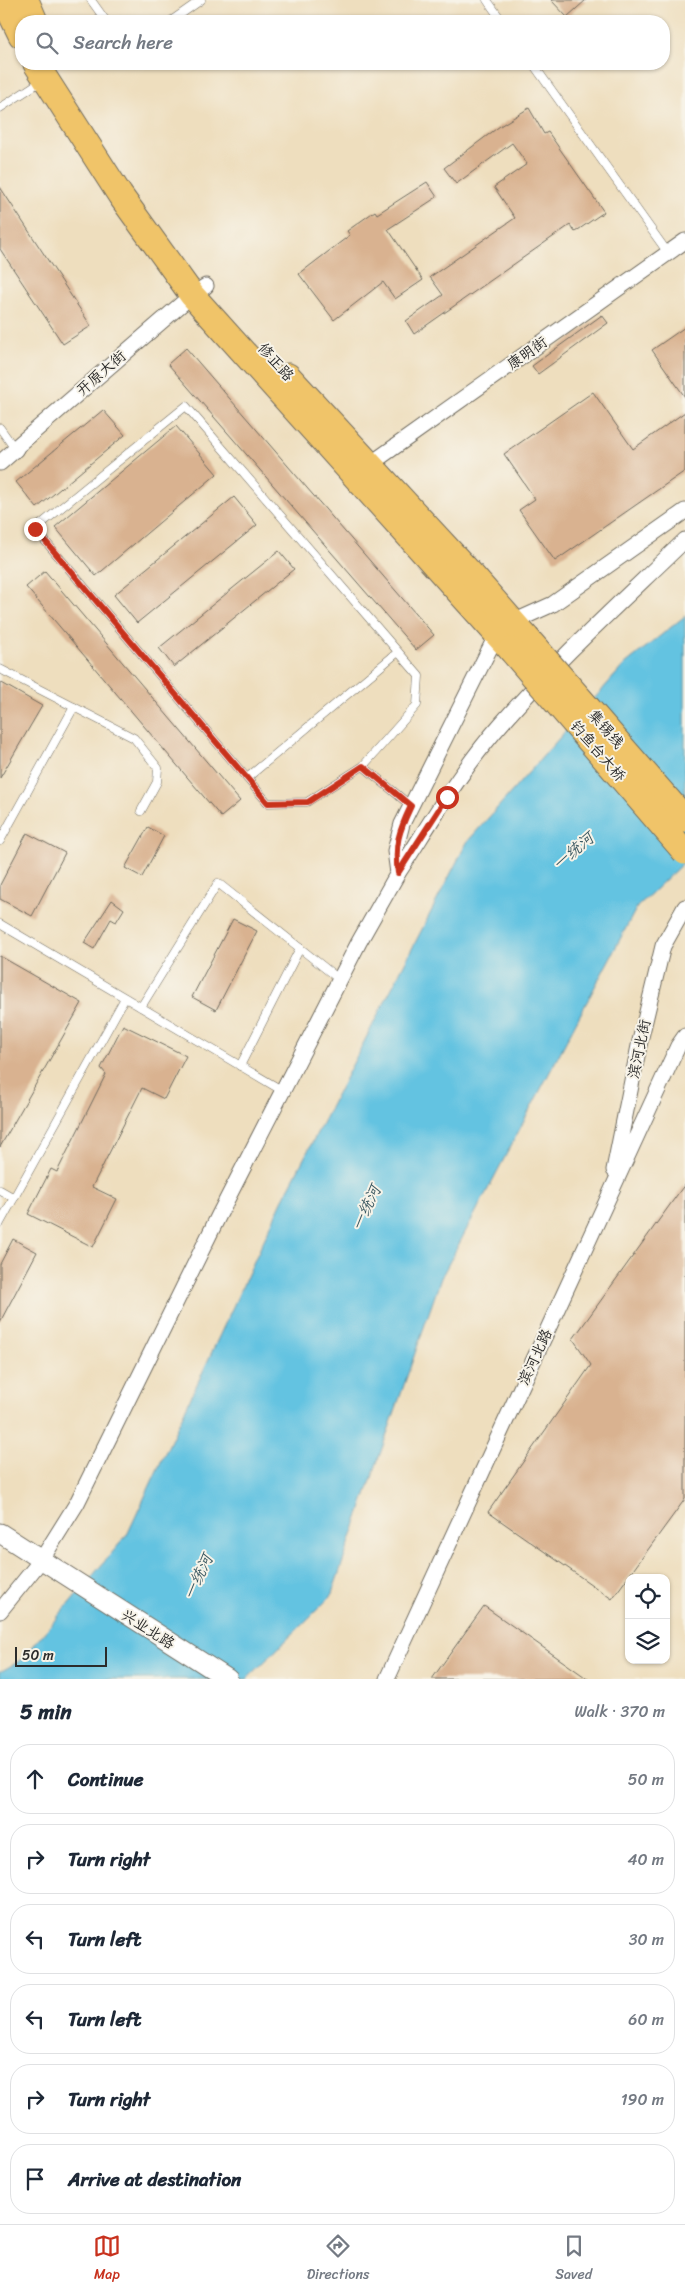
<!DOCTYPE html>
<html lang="en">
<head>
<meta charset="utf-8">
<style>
  :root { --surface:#fff; --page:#f2f2f3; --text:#1f2937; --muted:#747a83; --line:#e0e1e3; --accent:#c8321e }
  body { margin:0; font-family:Sriracha,"LXGW WenKai TC",sans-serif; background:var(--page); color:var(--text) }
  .controls { position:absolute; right:15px; bottom:15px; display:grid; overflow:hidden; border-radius:10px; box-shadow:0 1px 4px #0004 }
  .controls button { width:45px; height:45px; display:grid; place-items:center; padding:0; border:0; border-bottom:1px solid var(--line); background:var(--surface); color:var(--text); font:25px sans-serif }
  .scale { position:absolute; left:15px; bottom:12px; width:92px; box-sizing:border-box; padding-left:5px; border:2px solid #2b2b2b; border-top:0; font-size:14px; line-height:18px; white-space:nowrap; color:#2b2b2b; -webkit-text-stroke:4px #f7f3e8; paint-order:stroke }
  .stop { position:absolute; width:15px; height:15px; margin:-11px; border:4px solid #c8321e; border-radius:50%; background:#fff }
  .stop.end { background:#c8321e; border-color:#fff; box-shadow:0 1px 5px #0008 }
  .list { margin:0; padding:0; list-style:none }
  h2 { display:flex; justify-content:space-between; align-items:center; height:65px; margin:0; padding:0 20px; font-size:21px }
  h2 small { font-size:16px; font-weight:400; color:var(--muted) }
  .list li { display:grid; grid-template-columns:32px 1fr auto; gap:15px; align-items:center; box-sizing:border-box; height:70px; margin:0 10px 10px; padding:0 10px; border:1px solid var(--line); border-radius:20px }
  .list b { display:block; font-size:19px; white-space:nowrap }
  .list em { font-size:16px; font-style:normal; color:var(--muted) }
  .icon { flex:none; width:28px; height:28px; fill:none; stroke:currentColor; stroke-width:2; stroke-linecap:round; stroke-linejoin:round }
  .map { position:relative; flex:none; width:685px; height:1679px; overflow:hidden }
  .search { position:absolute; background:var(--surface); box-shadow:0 1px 4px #0004; left:15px; right:15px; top:15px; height:55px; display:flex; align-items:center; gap:12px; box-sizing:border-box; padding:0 18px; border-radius:20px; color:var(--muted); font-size:19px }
  .sheet { height:545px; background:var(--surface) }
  nav { display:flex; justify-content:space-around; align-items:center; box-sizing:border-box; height:70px; border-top:1px solid var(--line); background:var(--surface); font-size:14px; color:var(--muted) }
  nav a { display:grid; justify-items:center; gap:2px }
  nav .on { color:var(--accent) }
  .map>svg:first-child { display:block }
  .water { fill:#63c3e1; stroke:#477786 }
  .building { fill:#d9b290 }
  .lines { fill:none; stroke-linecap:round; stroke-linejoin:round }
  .service-casing { stroke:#6f6a5e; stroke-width:9 }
  .minor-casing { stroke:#6f6a5e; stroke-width:17 }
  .tertiary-casing { stroke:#6f6a5e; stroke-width:21 }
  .trunk-casing { stroke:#6f6a5e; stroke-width:27 }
  .service { stroke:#fff; stroke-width:8 }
  .minor { stroke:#fff; stroke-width:15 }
  .tertiary { stroke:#fff; stroke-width:19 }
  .trunk { stroke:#f0c469; stroke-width:25 }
  .trunk-bridge-casing { stroke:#6f6a5e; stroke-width:27; stroke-linecap:butt }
  .trunk-bridge { stroke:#f0c469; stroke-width:25 }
  .route { stroke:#c8321e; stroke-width:6 }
  .labels { text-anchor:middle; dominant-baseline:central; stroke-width:4; stroke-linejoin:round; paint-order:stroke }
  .street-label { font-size:15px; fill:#2b2b2b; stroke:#f7f3e8 }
  .water-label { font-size:16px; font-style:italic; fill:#3c5962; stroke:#f7f3e8 }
</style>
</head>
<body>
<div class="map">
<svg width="685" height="1679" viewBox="0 0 685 1679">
  <rect width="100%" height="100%" fill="#f7f3e8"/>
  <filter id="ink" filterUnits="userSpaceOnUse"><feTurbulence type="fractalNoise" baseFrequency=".02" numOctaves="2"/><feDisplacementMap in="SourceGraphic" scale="10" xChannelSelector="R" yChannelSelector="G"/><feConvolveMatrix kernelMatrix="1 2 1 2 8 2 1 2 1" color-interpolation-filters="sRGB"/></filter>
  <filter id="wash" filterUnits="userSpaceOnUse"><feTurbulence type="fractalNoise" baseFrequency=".0096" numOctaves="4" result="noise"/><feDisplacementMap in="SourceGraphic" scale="20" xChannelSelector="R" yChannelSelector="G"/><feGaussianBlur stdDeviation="1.12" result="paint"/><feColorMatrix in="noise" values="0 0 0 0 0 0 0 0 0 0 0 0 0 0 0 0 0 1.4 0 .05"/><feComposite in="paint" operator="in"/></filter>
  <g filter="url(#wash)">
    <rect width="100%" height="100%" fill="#eedebe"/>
    <polygon class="water" points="685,616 685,861 637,907 441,1278 331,1596 247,1679 0,1679 0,1672 21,1660 127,1535 282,1201 467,842 625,664"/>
    <g id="blocks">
      <g class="building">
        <polygon points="551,0 586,0 567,17"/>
        <polygon points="529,108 544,134 548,132 604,212 575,232 570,225 414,334 406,321 443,295 430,277 515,218 494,187 527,164 512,143 456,184 444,168 500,126"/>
        <polygon points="427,182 437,197 388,229 423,280 395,299 383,282 334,320 299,274 350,235 347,231 375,211 377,214"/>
        <polygon points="0,187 91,326 63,344 0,249"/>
        <polygon points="602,315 608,323 538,374 532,366"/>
        <polygon points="685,327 685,397 652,350"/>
        <polygon points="186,348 434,635 416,650 168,364"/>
        <polygon points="593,392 633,449 685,412 685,471 555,561 519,510 535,499 504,454"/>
        <polygon points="103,410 125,435 37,508 16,482"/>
        <polygon points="176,426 217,474 96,576 55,527"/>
        <polygon points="234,497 257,525 137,623 114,595"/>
        <polygon points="279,551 294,569 174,667 159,648"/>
        <polygon points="45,571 240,801 221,817 26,587"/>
        <polygon points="0,682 42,706 0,778"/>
        <polygon points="148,827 164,836 142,877 125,868"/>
        <polygon points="27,833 65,853 32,916 0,899 0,885"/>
        <polygon points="112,900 124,909 116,922 111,919 94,949 84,943"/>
        <polygon points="233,919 257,931 216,1010 192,997"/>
        <polygon points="0,956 82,1003 0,1147"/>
        <polygon points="123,1025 186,1056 164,1099 142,1088 92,1187 117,1199 93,1247 28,1214 51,1169 57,1172 106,1074 101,1068"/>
        <polygon points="685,1184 685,1499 612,1599 488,1512 591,1365 573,1339"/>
        <polygon points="13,1239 37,1252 0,1322 0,1264"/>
        <polygon points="484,1606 588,1679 432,1679"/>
      </g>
    </g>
  </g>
  <g filter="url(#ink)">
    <use href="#blocks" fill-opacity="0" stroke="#6f6a5e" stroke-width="1"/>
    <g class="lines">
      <g class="service-casing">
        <g id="service">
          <polyline points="91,0 106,21"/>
          <polyline points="487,0 502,21"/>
          <polyline points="171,21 201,0"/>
          <polyline points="533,64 668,253"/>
          <polyline points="0,108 43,80"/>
          <polyline points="0,428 15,449"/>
          <polyline points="0,669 134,738 158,768 157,782 141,811"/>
          <polyline points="363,766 307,802 268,803 35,529 186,406 419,676 417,705 363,766 411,806"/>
          <polyline points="247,778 398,652"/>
          <polyline points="0,841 74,707"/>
          <polyline points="0,924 283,1091"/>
          <polyline points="141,1007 218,883 340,980"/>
          <polyline points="240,1066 300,948"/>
          <polyline points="0,1190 14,1198"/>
          <polyline points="0,1223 125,998"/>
        </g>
      </g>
      <g class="minor-casing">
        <g id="minor">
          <polyline points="0,463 16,449 15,448 192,295 206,286"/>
          <polyline points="369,465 685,241"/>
          <path d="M398,873C431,822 462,768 502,723C559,658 623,600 685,540"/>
          <polyline points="614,1170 640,1041 663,946 685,907"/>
          <polyline points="0,1611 42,1559 77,1503 219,1215 359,942 398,873 395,851 402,824 497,634 513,622 553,604 685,511"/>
          <polyline points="387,1679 678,1046 685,1036"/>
        </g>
      </g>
      <g class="tertiary-casing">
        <polyline id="tertiary" points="0,1533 228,1679"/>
      </g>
      <g class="trunk-casing">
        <g id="trunk">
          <polyline points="4,0 21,35"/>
          <polyline points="26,0 35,21"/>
          <polyline points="36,64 120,195 192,295 511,650"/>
          <polyline points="288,376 471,574 527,638"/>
        </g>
      </g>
      <use href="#service" class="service"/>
      <use href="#minor" class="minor"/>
      <use href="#tertiary" class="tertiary"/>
      <use href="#trunk" class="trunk"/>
      <g class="trunk-bridge-casing">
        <g id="trunk-bridge">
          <polyline points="527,638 685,819"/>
          <polyline points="511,650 685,852"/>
        </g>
      </g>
      <use href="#trunk-bridge" class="trunk-bridge"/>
    </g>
  </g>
  <g class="lines" filter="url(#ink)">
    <path class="route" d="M35,529L268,803L308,802L363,766L411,806C399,831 394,845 398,873L447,797"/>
  </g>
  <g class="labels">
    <g class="street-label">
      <text transform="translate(527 353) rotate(-35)">康明街</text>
      <text transform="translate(276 362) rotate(48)">修正路</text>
      <text transform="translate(101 373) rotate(-41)">开原大街</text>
      <text transform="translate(606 729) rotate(49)">集锡线</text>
      <text transform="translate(598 751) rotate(49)">钓鱼台大桥</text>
      <text transform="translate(639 1049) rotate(-78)">滨河北街</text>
      <text transform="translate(535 1357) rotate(-65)">滨河北路</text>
      <text transform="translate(148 1629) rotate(32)">兴业北路</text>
    </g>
    <g class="water-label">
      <text transform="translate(573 851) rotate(-40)">一统河</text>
      <text transform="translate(366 1208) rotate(-65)">一统河</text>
      <text transform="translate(198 1577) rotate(-65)">一统河</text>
    </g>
  </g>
</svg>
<div class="controls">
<button><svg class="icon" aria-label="locate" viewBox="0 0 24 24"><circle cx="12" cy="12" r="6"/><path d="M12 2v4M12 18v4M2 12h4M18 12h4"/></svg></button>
<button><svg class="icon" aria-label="layers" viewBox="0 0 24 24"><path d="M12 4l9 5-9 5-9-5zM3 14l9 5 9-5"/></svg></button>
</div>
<div class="scale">50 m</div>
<div class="stop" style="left:447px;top:797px"></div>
<div class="stop end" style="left:35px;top:529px"></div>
<div class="search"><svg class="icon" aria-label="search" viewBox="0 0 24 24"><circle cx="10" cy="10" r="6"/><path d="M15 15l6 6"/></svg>Search here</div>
</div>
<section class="sheet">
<h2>5 min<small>Walk · 370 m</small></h2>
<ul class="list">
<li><svg class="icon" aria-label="ahead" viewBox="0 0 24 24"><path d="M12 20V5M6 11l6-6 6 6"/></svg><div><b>Continue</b></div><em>50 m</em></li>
<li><svg class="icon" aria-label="right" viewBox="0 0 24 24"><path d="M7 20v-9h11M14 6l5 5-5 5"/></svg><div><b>Turn right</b></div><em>40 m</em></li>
<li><svg class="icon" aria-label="left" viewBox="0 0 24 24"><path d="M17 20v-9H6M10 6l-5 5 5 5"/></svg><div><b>Turn left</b></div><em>30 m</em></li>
<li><svg class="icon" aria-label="left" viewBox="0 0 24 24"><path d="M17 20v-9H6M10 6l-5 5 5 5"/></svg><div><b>Turn left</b></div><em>60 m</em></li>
<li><svg class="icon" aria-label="right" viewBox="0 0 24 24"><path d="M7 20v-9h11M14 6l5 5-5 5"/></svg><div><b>Turn right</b></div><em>190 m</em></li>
<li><svg class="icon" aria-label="arrive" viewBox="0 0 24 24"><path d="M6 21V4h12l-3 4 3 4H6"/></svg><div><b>Arrive at destination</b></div></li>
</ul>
</section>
<nav>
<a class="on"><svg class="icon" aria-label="map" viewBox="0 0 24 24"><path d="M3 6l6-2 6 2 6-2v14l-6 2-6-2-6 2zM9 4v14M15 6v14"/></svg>Map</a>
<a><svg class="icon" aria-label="directions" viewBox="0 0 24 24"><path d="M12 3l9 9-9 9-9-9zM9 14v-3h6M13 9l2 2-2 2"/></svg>Directions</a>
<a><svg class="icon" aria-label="saved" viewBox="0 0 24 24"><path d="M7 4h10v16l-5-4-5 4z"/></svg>Saved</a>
</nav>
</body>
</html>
